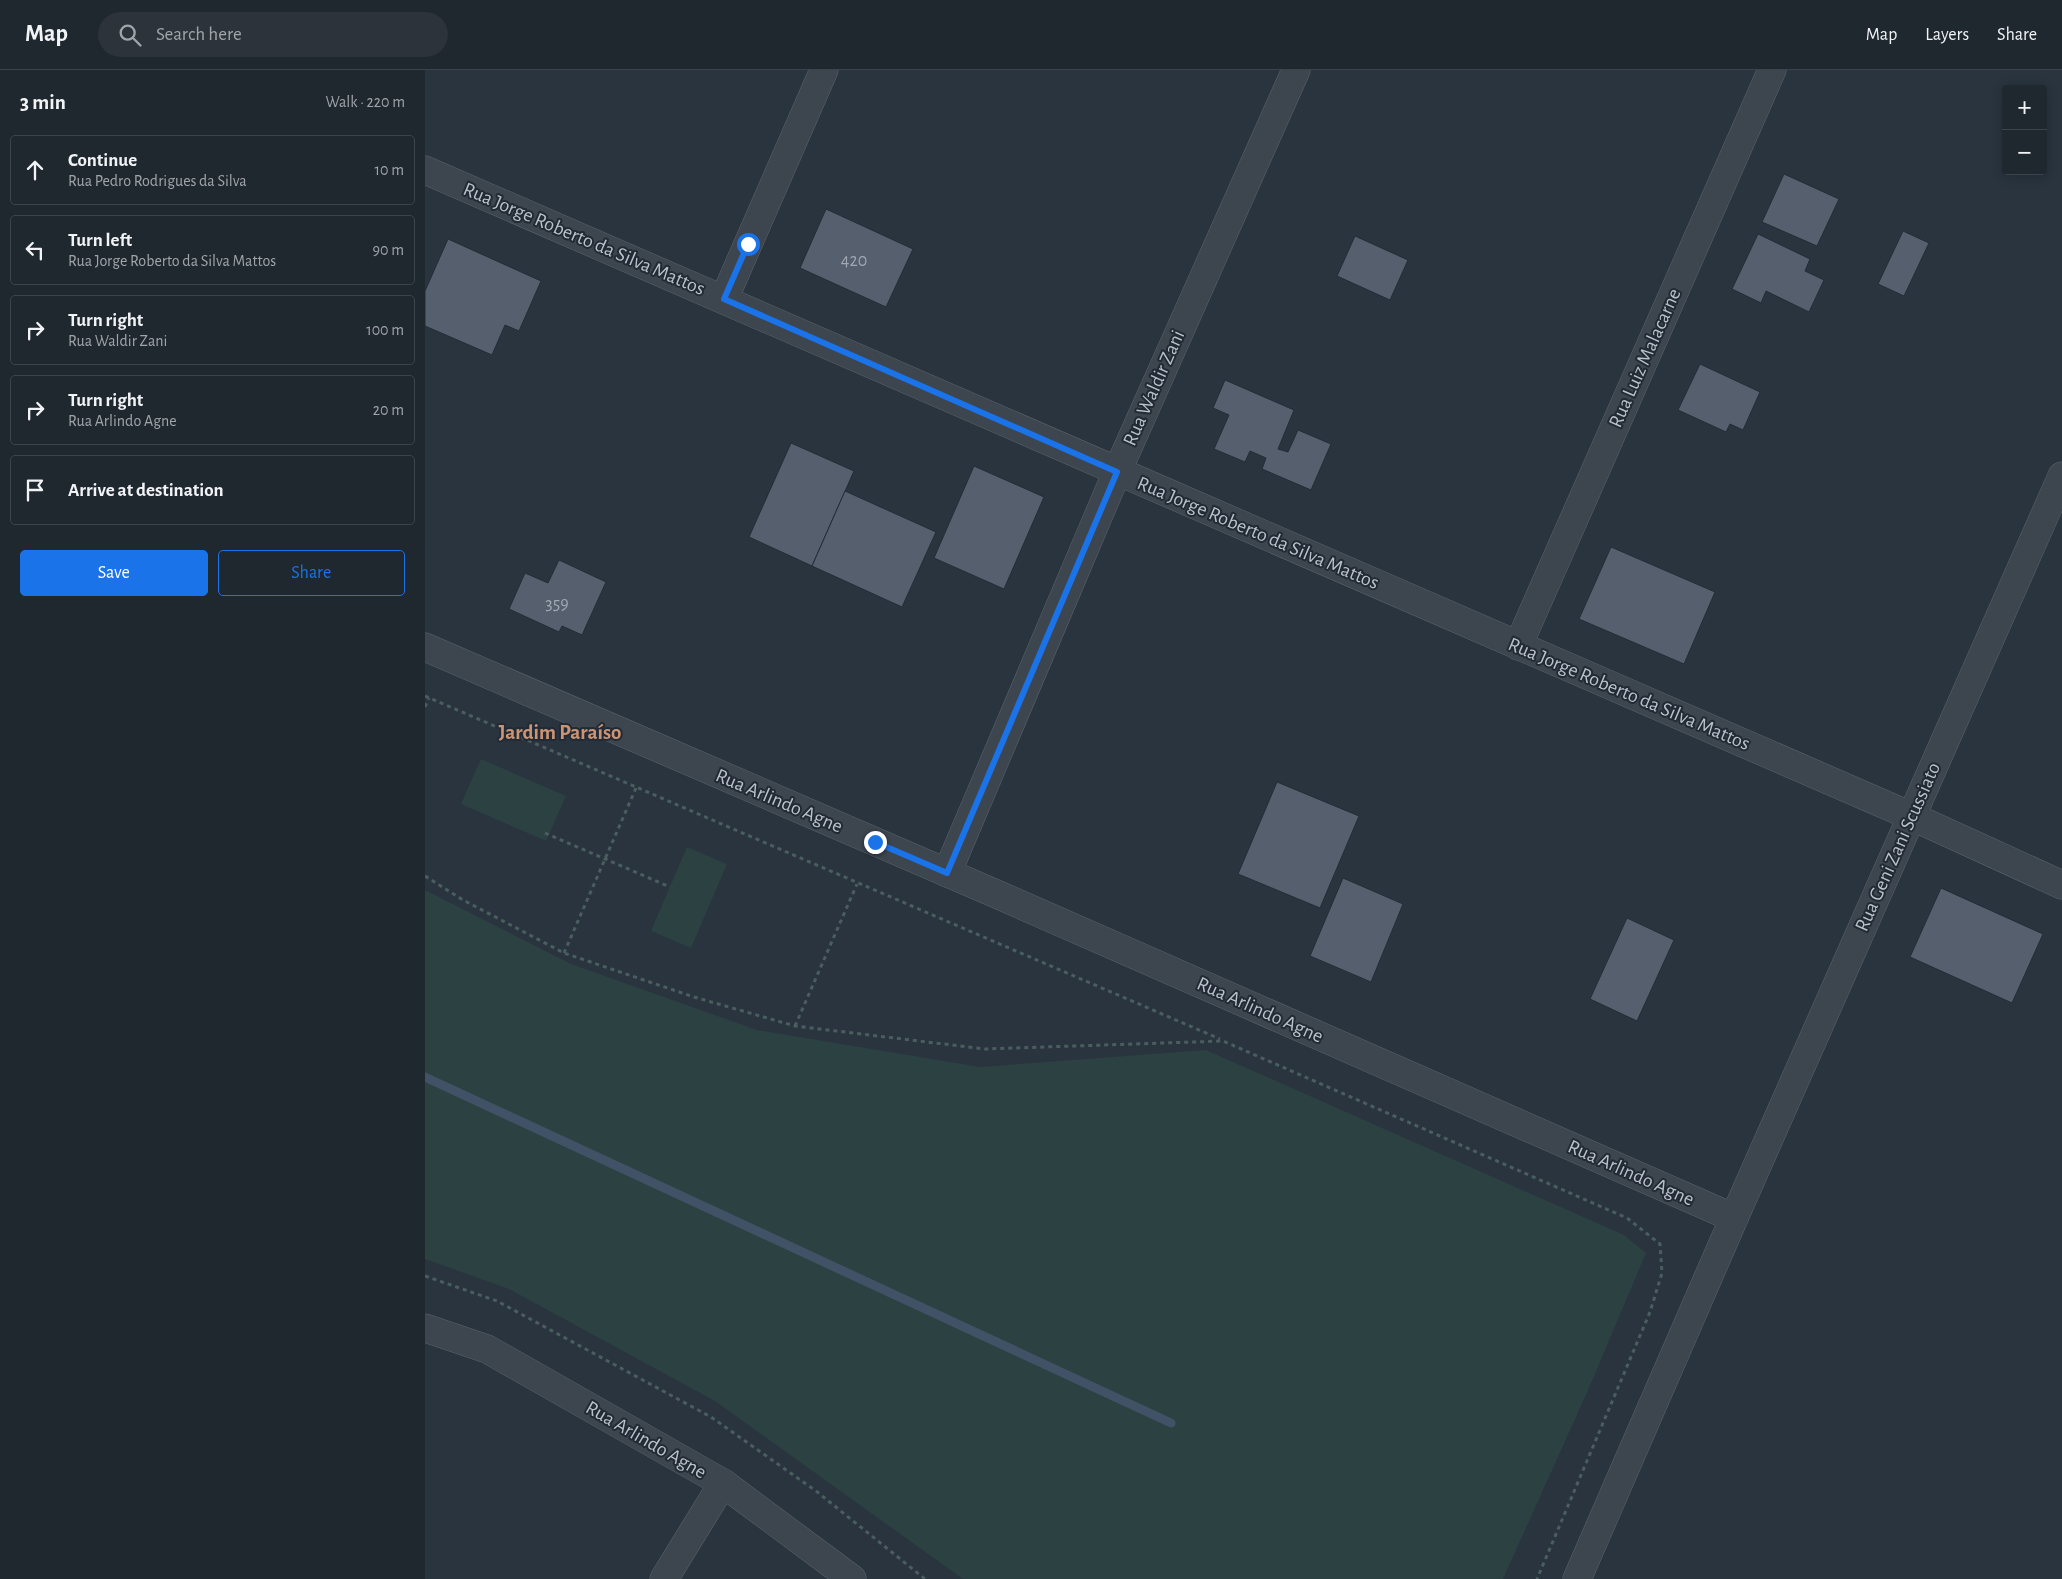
<!DOCTYPE html>
<html lang="en">
<head>
<meta charset="utf-8">
<style>
  :root { --surface:#1f272f; --page:#2c333b; --text:#f1f3f6; --muted:#a1a5aa; --line:#3c444b; --accent:#1a73e8 }
  body { margin:0; font-family:"Alegreya Sans",sans-serif; background:var(--page); color:var(--text) }
  .controls { position:absolute; right:15px; top:15px; display:grid; overflow:hidden; border-radius:5px; box-shadow:0 2px 12px #0003 }
  .controls button { width:45px; height:45px; display:grid; place-items:center; padding:0; border:0; border-bottom:1px solid var(--line); background:var(--surface); color:var(--text); font:25px sans-serif }
  .stop { position:absolute; width:15px; height:15px; margin:-11px; border:4px solid #1a73e8; border-radius:50%; background:#fff }
  .stop.end { background:#1a73e8; border-color:#fff; box-shadow:0 1px 5px #0008 }
  .list { margin:0; padding:0; list-style:none }
  h2 { display:flex; justify-content:space-between; align-items:center; height:65px; margin:0; padding:0 20px; font-size:21px }
  h2 small { font-size:16px; font-weight:400; color:var(--muted) }
  .list li { display:grid; grid-template-columns:32px 1fr auto; gap:15px; align-items:center; box-sizing:border-box; height:70px; margin:0 10px 10px; padding:0 10px; border:1px solid var(--line); border-radius:5px }
  .list b { display:block; font-size:19px; white-space:nowrap }
  .list p { margin:0; font-size:16px; white-space:nowrap; color:var(--muted) }
  .list em { font-size:16px; font-style:normal; color:var(--muted) }
  .actions { display:flex; gap:10px; padding:15px 20px }
  .actions a { flex:1; padding:11px 0; border:1px solid var(--accent); border-radius:5px; text-align:center; font-size:18px; color:var(--accent) }
  .actions .main { background:var(--accent); color:#fff }
  .icon { flex:none; width:28px; height:28px; fill:none; stroke:currentColor; stroke-width:2; stroke-linecap:round; stroke-linejoin:round }
  .map { position:relative; flex:none; width:1637px; height:1509px; overflow:hidden }
  header { display:flex; align-items:center; gap:30px; box-sizing:border-box; height:70px; padding:0 25px; background:var(--surface); border-bottom:1px solid var(--line) }
  header strong { font-size:24px }
  nav { display:flex; gap:28px; margin-inline-start:auto; font-size:18px }
  .search { width:350px; height:45px; background:var(--page); display:flex; align-items:center; gap:12px; box-sizing:border-box; padding:0 18px; border-radius:28px; color:var(--muted); font-size:19px }
  main { display:flex }
  aside { flex:1; background:var(--surface) }
  .map>svg:first-child { display:block }
  .green { fill:#2c4141 }
  .lines { fill:none; stroke-linecap:round; stroke-linejoin:round }
  .stream { stroke:#415266; stroke-width:9 }
  .building { fill:#555f6d; stroke:#242c37 }
  .minor-casing { stroke:#5b636d; stroke-width:29 }
  .path { stroke:#4b5e5f; stroke-width:3; stroke-dasharray:4 4; stroke-linecap:butt }
  .minor { stroke:#3d464f; stroke-width:28 }
  .route { stroke:#1a73e8; stroke-width:6 }
  .labels { text-anchor:middle; dominant-baseline:central; stroke-width:4; stroke-linejoin:round; paint-order:stroke }
  .number-label { font-size:18px; fill:#a1a8b3 }
  .street-label { font-size:20px; fill:#bac1ca; stroke:#222a35 }
  .neighbourhood-label { font-size:21px; font-weight:bold; fill:#cb9473; stroke:#222a35 }
</style>
</head>
<body>
<header>
<strong>Map</strong>
<div class="search"><svg class="icon" aria-label="search" viewBox="0 0 24 24"><circle cx="10" cy="10" r="6"/><path d="M15 15l6 6"/></svg>Search here</div>
<nav><a>Map</a><a>Layers</a><a>Share</a></nav>
</header>
<main>
<aside>
<h2>3 min<small>Walk · 220 m</small></h2>
<ul class="list">
<li><svg class="icon" aria-label="ahead" viewBox="0 0 24 24"><path d="M12 20V5M6 11l6-6 6 6"/></svg><div><b>Continue</b><p>Rua Pedro Rodrigues da Silva</p></div><em>10 m</em></li>
<li><svg class="icon" aria-label="left" viewBox="0 0 24 24"><path d="M17 20v-9H6M10 6l-5 5 5 5"/></svg><div><b>Turn left</b><p>Rua Jorge Roberto da Silva Mattos</p></div><em>90 m</em></li>
<li><svg class="icon" aria-label="right" viewBox="0 0 24 24"><path d="M7 20v-9h11M14 6l5 5-5 5"/></svg><div><b>Turn right</b><p>Rua Waldir Zani</p></div><em>100 m</em></li>
<li><svg class="icon" aria-label="right" viewBox="0 0 24 24"><path d="M7 20v-9h11M14 6l5 5-5 5"/></svg><div><b>Turn right</b><p>Rua Arlindo Agne</p></div><em>20 m</em></li>
<li><svg class="icon" aria-label="arrive" viewBox="0 0 24 24"><path d="M6 21V4h12l-3 4 3 4H6"/></svg><div><b>Arrive at destination</b></div></li>
</ul>
<div class="actions"><a class="main">Save</a><a>Share</a></div>
</aside>
<div class="map">
<svg width="1637" height="1509" viewBox="0 0 1637 1509">
  <rect width="100%" height="100%" fill="#29343f"/>
  <g class="green">
    <polygon points="56,689 141,726 121,771 36,734"/>
    <polygon points="262,777 302,794 266,878 226,861"/>
    <polygon points="0,820 146,894 332,960 555,997 781,980 1199,1165 1221,1183 1164,1318 1078,1509 538,1509 290,1331 84,1219 0,1189"/>
  </g>
  <g class="lines">
    <polyline class="stream" points="0,1007 746,1353"/>
  </g>
  <g class="building">
    <polygon points="1359,104 1414,129 1392,176 1337,152"/>
    <polygon points="401,139 488,179 461,237 375,198"/>
    <polygon points="1478,161 1504,173 1479,226 1453,214"/>
    <polygon points="1333,164 1385,189 1380,201 1399,210 1384,242 1341,221 1336,233 1307,219"/>
    <polygon points="930,166 983,190 965,230 912,206"/>
    <polygon points="23,169 116,211 94,261 80,255 67,285 0,256 0,221"/>
    <polygon points="1275,294 1335,322 1318,360 1305,354 1301,362 1253,340"/>
    <polygon points="800,310 869,340 853,379 863,382 873,360 906,374 886,420 837,399 841,388 825,381 820,392 789,379 804,345 788,338"/>
    <polygon points="366,373 429,401 387,496 324,467"/>
    <polygon points="549,396 619,427 579,519 509,488"/>
    <polygon points="420,421 511,462 477,537 387,496"/>
    <polygon points="1186,477 1290,522 1259,594 1154,549"/>
    <polygon points="134,490 181,512 157,565 137,556 134,562 84,539 100,503 123,513"/>
    <polygon points="852,712 934,746 895,838 813,804"/>
    <polygon points="918,808 978,834 946,912 885,886"/>
    <polygon points="1516,818 1618,864 1587,933 1485,887"/>
    <polygon points="1202,848 1249,870 1212,951 1165,929"/>
  </g>
  <g class="lines">
    <g class="minor-casing">
      <g id="minor">
        <polyline points="0,100 1486,746 1637,815"/>
        <polyline points="299,229 399,0"/>
        <polyline points="1093,576 1347,0"/>
        <polyline points="0,577 576,826 1309,1148"/>
        <polyline points="522,803 692,402 871,0"/>
        <polyline points="0,1258 62,1279 298,1413 427,1509"/>
        <polyline points="239,1509 298,1413"/>
        <polyline points="1152,1509 1309,1148 1637,406"/>
      </g>
    </g>
    <g class="path">
      <polyline points="0,626 795,969"/>
      <polyline points="0,637 4,628"/>
      <polyline points="120,763 245,817"/>
      <polyline points="0,806 38,830 139,883 269,927 370,956 560,979 798,971 1202,1148 1235,1174 1237,1203 1225,1242 1112,1509"/>
      <polyline points="139,883 211,718"/>
      <polyline points="370,956 432,814"/>
      <polyline points="0,1206 72,1231 286,1347 391,1421 500,1509"/>
    </g>
    <use href="#minor" class="minor"/>
  </g>
  <g class="lines">
    <polyline class="route" points="323,174 299,229 692,402 522,803 450,772"/>
  </g>
  <g class="labels">
    <g class="number-label">
      <text x="429" y="191">420</text>
      <text x="132" y="534">359</text>
    </g>
    <g class="street-label">
      <text transform="translate(159 169) rotate(23)">Rua Jorge Roberto da Silva Mattos</text>
      <text transform="translate(1220 288) rotate(-66)">Rua Luiz Malacarne</text>
      <text transform="translate(729 318) rotate(-66)">Rua Waldir Zani</text>
      <text transform="translate(833 463) rotate(23)">Rua Jorge Roberto da Silva Mattos</text>
      <text transform="translate(1204 624) rotate(23)">Rua Jorge Roberto da Silva Mattos</text>
      <text transform="translate(354 731) rotate(23)">Rua Arlindo Agne</text>
      <text transform="translate(1473 777) rotate(-66)">Rua Geni Zani Scussiato</text>
      <text transform="translate(835 940) rotate(24)">Rua Arlindo Agne</text>
      <text transform="translate(1206 1103) rotate(24)">Rua Arlindo Agne</text>
      <text transform="translate(221 1370) rotate(30)">Rua Arlindo Agne</text>
    </g>
    <g class="neighbourhood-label">
      <text x="135" y="662">Jardim Paraíso</text>
    </g>
  </g>
</svg>
<div class="controls">
<button>+</button>
<button>−</button>
</div>
<div class="stop" style="left:323px;top:174px"></div>
<div class="stop end" style="left:450px;top:772px"></div>
</div>
</main>
</body>
</html>
